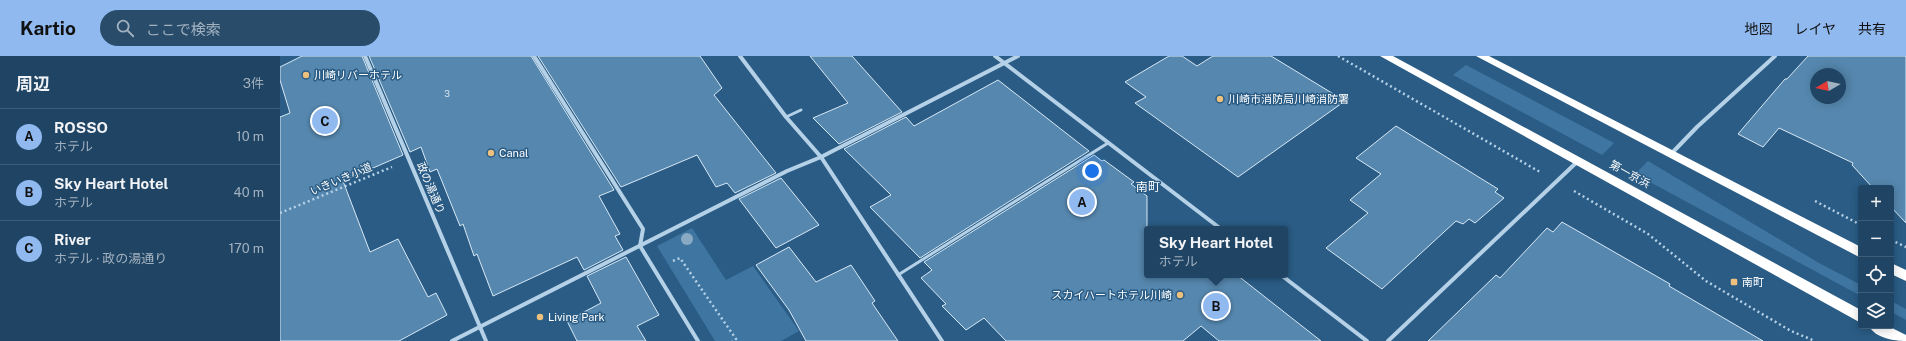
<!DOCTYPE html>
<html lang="ja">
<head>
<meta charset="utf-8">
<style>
  :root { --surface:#204564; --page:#284c6a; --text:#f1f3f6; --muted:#a2b1bf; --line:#3d5d78; --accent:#90b9f0 }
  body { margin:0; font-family:"Public Sans","Noto Sans JP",sans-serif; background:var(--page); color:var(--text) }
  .controls { position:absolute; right:12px; bottom:12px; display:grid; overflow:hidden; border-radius:4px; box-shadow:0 2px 10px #0003 }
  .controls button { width:36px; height:36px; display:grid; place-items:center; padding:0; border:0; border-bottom:1px solid var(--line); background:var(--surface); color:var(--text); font:20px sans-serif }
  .compass { position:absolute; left:1530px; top:12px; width:36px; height:36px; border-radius:50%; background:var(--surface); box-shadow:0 2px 10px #0003; rotate:261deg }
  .you { position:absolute; left:812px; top:115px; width:14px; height:14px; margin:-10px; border:3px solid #fff; border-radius:50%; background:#1a73e8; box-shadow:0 0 0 6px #1a73e833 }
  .badge { display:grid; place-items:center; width:26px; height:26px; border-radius:50%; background:var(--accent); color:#111; font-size:13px; font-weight:700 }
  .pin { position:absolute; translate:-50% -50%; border:2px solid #fff; box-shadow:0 1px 4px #0006 }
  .popup { position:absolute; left:864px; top:170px; width:144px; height:52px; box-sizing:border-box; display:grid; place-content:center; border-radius:4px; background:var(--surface); filter:drop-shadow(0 1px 3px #0005); font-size:13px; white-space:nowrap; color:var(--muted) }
  .popup b { font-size:15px; color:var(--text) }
  .popup::after { content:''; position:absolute; left:50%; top:100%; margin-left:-8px; border:8px solid transparent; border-top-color:var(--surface) }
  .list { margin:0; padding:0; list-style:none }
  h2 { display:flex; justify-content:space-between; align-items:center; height:52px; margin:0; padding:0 16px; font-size:17px }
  h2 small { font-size:13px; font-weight:400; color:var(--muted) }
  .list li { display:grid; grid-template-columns:26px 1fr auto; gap:12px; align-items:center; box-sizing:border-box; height:56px; padding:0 16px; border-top:1px solid var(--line) }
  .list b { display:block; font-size:15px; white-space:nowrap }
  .list p { margin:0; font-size:13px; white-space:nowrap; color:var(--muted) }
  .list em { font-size:13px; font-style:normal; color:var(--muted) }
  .icon { flex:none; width:22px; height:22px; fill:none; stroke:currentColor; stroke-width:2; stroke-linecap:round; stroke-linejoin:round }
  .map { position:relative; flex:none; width:1626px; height:285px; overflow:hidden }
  header { display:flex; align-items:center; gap:24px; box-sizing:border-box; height:56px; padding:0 20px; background:var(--accent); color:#111 }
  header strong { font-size:19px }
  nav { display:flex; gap:22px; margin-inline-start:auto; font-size:14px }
  .search { width:280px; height:36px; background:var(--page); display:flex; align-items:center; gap:10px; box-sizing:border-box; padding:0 14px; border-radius:22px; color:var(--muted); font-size:15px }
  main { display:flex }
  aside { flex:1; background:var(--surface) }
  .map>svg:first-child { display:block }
  .green { fill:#3f76a1 }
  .building { fill:#5687ae; stroke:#d8e9f6; fill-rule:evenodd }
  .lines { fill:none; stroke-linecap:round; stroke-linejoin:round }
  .path { stroke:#b5d1e7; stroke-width:2.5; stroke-dasharray:2 3; stroke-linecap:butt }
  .lane { stroke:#b5d1e7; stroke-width:3 }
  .street { stroke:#b5d1e7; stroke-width:4 }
  .highway { fill:#fff; fill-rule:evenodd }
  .tree { fill:#8aaac3 }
  .poi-dot { fill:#edc07d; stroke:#2a5c85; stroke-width:1.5 }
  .labels { text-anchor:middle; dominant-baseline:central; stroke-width:3; stroke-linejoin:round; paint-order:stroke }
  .number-label { font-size:9px; fill:#d5e1eb }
  .poi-label { font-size:11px; fill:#fff; stroke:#2a5c85; text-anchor:start }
  .street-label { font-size:11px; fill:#fff; stroke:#2a5c85 }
  .neighbourhood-label { font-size:12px; fill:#fff; stroke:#2a5c85 }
</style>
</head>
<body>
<header>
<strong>Kartio</strong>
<div class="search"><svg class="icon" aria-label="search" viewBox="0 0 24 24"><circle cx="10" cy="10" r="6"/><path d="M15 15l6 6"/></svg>ここで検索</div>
<nav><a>地図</a><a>レイヤ</a><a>共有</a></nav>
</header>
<main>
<aside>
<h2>周辺<small>3件</small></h2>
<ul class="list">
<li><span class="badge">A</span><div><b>ROSSO</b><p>ホテル</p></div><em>10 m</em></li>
<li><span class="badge">B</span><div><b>Sky Heart Hotel</b><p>ホテル</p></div><em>40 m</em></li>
<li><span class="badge">C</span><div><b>River</b><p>ホテル · 政の湯通り</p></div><em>170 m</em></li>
</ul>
</aside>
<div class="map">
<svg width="1626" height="285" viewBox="0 0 1626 285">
  <rect width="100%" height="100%" fill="#2a5c85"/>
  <g class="green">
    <polygon points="1186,9 1334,87 1322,99 1173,19"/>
    <polygon points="1368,105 1539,207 1581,229 1581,240 1355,118"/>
    <polygon points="412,172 446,224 473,210 519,275 501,285 435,285 377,190"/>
    <polygon points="1611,245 1626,253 1626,264 1611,256"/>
  </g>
  <g class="building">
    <polygon points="22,0 82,0 123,99 63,125 90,196 118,183 148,241 156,237 167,259 119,285 0,285 0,61 10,57 0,24 0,11"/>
    <polygon points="89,0 251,0 334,134 319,140 340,178 335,180 343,194 304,214 297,201 213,240 197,198 194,200 183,168 180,170 157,113 150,116 141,91 130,96"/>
    <polygon points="258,0 420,0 442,32 434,39 496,117 455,137 447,127 436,131 417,99 341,131"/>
    <polygon points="530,0 572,0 622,56 559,88 533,62 568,47"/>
    <polygon points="889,0 902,0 917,10 933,0 991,0 1065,45 958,121 855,47 866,41 845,26"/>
    <path d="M1528,0H1626V167L1611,151V132H1593L1572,109L1573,107L1499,72L1483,91L1458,78L1505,23H1507ZM1536,18H1560V42H1536Z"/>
    <polygon points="718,24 809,95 640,202 590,151 611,139 564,93 626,61 634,70"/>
    <polygon points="1116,70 1218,133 1215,136 1224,142 1195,167 1189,163 1183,168 1176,165 1102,233 1046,192 1088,157 1070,144 1101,118 1076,102"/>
    <polygon points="814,99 822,105 824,104 854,126 851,128 867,140 867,219 957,219 1041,285 939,285 921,270 903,285 726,285 704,262 686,274 662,250 666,248 641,222 652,214 644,206"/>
    <polygon points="501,122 539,169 496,192 459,143"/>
    <polygon points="1282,166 1390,228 1389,230 1483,285 1148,285 1216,219 1220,222 1267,172 1273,176"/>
    <polygon points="509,191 536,226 571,209 595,245 592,247 618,285 526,285 509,254 476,209"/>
    <polygon points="346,201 379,259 357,270 366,285 297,285 287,265 321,247 307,220"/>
  </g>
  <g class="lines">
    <g class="path">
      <polyline points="1058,0 1260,116"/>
      <polyline points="1294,135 1368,178 1426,225 1511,275 1535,285"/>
      <polyline points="1535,145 1581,169"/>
      <polyline points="0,157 112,111"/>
      <polyline points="1611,184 1626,191"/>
      <polyline points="393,205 400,202 456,283 452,285"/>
    </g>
    <g class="lane">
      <polyline points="506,61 521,54"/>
      <polyline points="618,219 828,87"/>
    </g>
    <g class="street">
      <polyline points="85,0 206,285"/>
      <polyline points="254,0 363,173 360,190 418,285"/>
      <polyline points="460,0 506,61 541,101 662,285"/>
      <polyline points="715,0 941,173"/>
      <polyline points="1391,98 1417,71 1495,0"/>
      <polyline points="1001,219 1087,285"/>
      <polyline points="172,285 507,115 541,101 738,0"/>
      <polyline points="1108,285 1298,105"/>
    </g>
    <g class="highway">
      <polygon points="1100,0 1113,0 1581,254 1581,267"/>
      <polygon points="1196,0 1209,0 1581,191 1581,202"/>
      <polygon points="1611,207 1626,214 1626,225 1611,218"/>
      <path d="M1589,270H1608L1626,279V285C1614,285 1595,282 1589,270Z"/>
    </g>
  </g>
  <circle class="tree" cx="407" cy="183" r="6"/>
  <g class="poi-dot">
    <circle cx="26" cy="19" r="4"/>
    <circle cx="940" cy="43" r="4"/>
    <circle cx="211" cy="97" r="4"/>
    <rect x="1450" y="222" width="8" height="8" rx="2"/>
    <circle cx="900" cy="239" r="4"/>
    <circle cx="260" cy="261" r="4"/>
  </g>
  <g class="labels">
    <g class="number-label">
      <text x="167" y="37">3</text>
    </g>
    <g class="poi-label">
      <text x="34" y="19">川崎リバーホテル</text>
      <text x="948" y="43">川崎市消防局川崎消防署</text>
      <text x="219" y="97">Canal</text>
      <text x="1462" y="226">南町</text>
      <text x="892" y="239" text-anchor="end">スカイハートホテル川崎</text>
      <text x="268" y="261">Living Park</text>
    </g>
    <g class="street-label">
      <text transform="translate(1350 118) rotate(29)">第一京浜</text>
      <text transform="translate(61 123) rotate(-23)">いきいき小道</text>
      <text transform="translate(151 132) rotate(67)">政の湯通り</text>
    </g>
    <g class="neighbourhood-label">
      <text x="868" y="131">南町</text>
    </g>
  </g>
</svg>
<div class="controls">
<button>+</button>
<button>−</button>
<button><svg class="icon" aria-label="locate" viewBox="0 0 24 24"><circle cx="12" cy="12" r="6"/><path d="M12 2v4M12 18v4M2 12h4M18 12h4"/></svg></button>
<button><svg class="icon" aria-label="layers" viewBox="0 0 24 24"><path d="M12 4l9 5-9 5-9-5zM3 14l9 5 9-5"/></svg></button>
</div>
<svg class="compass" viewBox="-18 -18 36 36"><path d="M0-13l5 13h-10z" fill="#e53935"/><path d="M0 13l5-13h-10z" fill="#a2b1bf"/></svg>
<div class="you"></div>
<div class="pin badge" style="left:802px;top:146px">A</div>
<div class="pin badge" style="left:936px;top:250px">B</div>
<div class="popup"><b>Sky Heart Hotel</b>ホテル</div>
<div class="pin badge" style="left:45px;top:65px">C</div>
</div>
</main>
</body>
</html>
